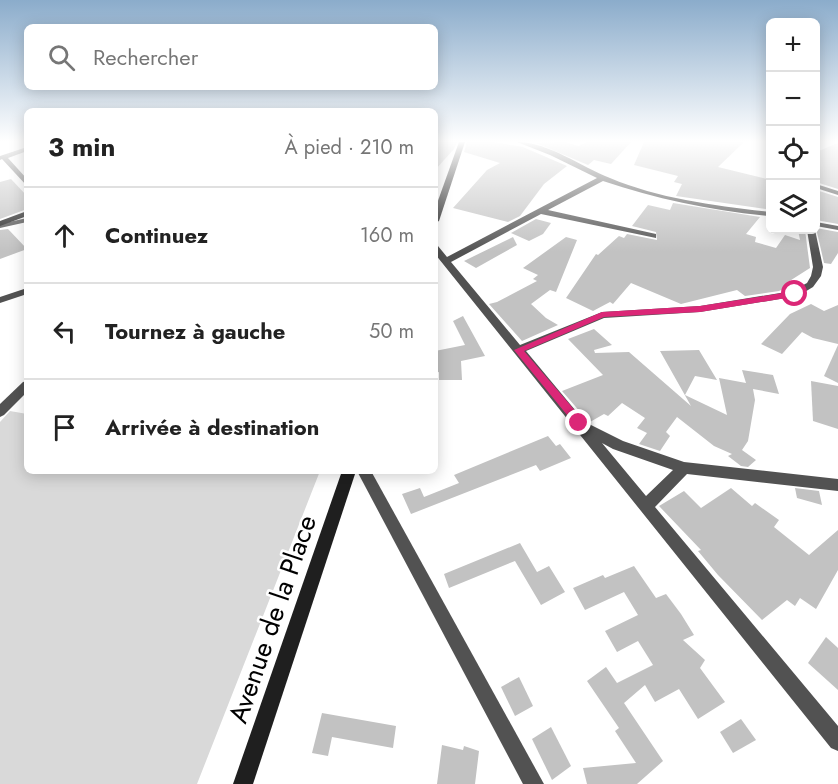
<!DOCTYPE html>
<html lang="fr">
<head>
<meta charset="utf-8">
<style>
  :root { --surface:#fff; --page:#f2f2f2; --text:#222; --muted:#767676; --line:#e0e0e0 }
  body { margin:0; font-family:Jost,sans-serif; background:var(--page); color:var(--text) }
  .controls { position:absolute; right:18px; top:18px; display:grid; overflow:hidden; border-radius:9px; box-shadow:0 3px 15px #0003 }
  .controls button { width:54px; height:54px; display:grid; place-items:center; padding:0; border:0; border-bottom:2px solid var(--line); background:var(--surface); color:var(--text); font:30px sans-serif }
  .stop { position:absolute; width:18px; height:18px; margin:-14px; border:4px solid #db2777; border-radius:50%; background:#fff }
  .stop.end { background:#db2777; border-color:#fff; box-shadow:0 2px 6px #0008 }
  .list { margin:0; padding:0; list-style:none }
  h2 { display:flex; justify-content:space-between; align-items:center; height:78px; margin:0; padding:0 24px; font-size:26px }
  h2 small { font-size:20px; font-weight:400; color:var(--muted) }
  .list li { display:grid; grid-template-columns:39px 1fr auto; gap:18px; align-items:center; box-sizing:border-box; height:96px; padding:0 24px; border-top:2px solid var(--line) }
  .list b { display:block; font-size:22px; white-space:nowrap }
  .list em { font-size:20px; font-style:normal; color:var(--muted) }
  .icon { flex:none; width:33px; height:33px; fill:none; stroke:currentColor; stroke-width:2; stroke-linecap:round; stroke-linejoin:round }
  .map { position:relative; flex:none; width:838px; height:784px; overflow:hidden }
  .search { position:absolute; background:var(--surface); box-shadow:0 3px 15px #0003; left:24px; top:24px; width:414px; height:66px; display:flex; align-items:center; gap:15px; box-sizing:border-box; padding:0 21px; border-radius:9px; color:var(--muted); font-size:22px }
  .panel { position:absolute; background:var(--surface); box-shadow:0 3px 15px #0003; left:24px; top:108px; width:414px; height:366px; border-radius:9px }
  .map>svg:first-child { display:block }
  .green { fill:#d9d9d9 }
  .building { fill:#c2c2c2 }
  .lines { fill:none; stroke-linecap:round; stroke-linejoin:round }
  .street { fill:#525252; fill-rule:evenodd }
  .secondary { fill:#1f1f1f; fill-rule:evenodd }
  .route { fill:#db2777 }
  .labels { text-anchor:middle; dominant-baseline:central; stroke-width:5; stroke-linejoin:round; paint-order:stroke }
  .near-street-label { font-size:27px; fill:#000; stroke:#fff }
</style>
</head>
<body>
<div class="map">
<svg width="838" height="784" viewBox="0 0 838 784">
  <rect width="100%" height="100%" fill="#fff"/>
  <polygon class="green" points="10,411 27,414 27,471 320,471 197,784 0,784 0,422"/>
  <g class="building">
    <polygon points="435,142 457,142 454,149 435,170"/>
    <polygon points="467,142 493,142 523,147 567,166 544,184 520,216 508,222 453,208 487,170 500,163 464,152"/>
    <polygon points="565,142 578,146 588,142 631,142 611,164 594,160 588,165 536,143"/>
    <polygon points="644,142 744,142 718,167 771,180 771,204 766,209 676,196 682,184 674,182 678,176 634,165"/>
    <polygon points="838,143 838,189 816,182 816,152"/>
    <polygon points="11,179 27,196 27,209 0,219 0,182"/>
    <polygon points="816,190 838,197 838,224 816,220"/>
    <polygon points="673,203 760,217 746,234 756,237 755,242 776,248 785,235 800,240 798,230 805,230 810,268 788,282 792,285 779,291 745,296 737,290 681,304 631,283 613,304 610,302 593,311 566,298 596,254 598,255 619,236 624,238 627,234 657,240 656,232 632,226 648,205 670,210"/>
    <polygon points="536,219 551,223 543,234 529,241 511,233"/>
    <polygon points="816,228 838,232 838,253 831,264 824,263"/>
    <polygon points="8,229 27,249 0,259 0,230"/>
    <polygon points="513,237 517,245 476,268 464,261"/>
    <polygon points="566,237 577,240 556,292 550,290 531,304 546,318 558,325 522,341 489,304 497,302 537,281 533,279 538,275 523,268"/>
    <polygon points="811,304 824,311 838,305 838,344 813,338 802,332 782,354 761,344 790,314"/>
    <polygon points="463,316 485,356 461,361 462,380 439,380 439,372 435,373 435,351 465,345 453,321"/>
    <polygon points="594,329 612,345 594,350 595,353 629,352 691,406 660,351 699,350 717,380 695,376 685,395 727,415 719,378 746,383 742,370 773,375 779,394 753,389 755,400 748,441 742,450 756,460 748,467 741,466 728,456 732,454 714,446 677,417 666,432 670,436 660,451 639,444 647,433 637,428 645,418 622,403 608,416 604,414 590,422 588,421 562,391 603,375 568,339"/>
    <polygon points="838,345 838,383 824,376"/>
    <polygon points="811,381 838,386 838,429 813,421"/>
    <polygon points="548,436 556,446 560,444 571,458 540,471 536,465 411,514 402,494 420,488 424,497 459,483 454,475"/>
    <polygon points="731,488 752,506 755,503 779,520 774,527 809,555 838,530 838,570 816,609 800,598 795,606 787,600 762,620 718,575 698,551 701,550 659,506 684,491 701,508"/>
    <polygon points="795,488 819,491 822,505 797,498"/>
    <polygon points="520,543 537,572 549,566 565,592 541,605 515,561 449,588 444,574"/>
    <polygon points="634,566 656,598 666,594 681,614 694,635 683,640 705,660 700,668 725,702 698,719 679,689 655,702 645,685 624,703 663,761 637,784 587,784 583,768 636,763 615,731 619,728 587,681 606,667 617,683 653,665 638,641 617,652 605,631 638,615 624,592 585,610 573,588 603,575 605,578"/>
    <polygon points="826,637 838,648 838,690 808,663"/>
    <polygon points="519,677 533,706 515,716 501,687"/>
    <polygon points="322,713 396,726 393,748 332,737 328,756 312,753"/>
    <polygon points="741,719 756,740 733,753 720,732"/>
    <polygon points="551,727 571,766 552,780 532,739"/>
    <polygon points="442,745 463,750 464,746 479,751 475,784 437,784"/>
  </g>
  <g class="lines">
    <g class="street">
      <path d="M517,142C549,142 581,167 610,178C660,199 717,206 770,212V216C713,211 657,199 603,181L548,210L656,234V238L541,214L451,262L520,345L602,312L700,306L792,291L807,283L811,276L813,267L807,230H815L823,267L821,276L813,287L798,296L700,312L604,318L526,351L585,422L623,441L684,462L838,479V491L687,474L655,507L838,726V751L831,748L435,254V245L438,246L447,257L597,178L550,155ZM602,443L613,449L673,470L646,496Z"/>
      <polygon points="27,147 27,151 8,158 27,179 27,186 2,159 0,160 0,156"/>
      <polygon points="816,184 838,191 838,195 816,188"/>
      <polygon points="27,218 27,222 0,228 0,224"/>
      <polygon points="816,222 838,226 838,230 816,226"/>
      <polygon points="27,288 27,294 0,303 0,297"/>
      <polygon points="27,381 27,392 4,415 0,417 0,404 23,382"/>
      <polygon points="357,471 371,471 544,784 523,784"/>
    </g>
    <g class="secondary">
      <polygon points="459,142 465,142 439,221 435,223 435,209"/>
      <polygon points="27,211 27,216 0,226 0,221"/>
      <polygon points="342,471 356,471 253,784 233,784"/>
    </g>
  </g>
  <linearGradient id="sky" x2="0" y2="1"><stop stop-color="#8baccb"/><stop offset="0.56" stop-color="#fff"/><stop offset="1" stop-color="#fff" stop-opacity="0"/></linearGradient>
  <rect width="838" height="252" fill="url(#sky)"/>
  <polygon class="route" points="795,291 798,292 798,296 700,312 604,317 524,351 583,420 584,423 579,427 576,426 514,350 602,312 700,306"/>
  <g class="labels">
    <g class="near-street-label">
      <text transform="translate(272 619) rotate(-71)">Avenue de la Place</text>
    </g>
  </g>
</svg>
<div class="controls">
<button>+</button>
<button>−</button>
<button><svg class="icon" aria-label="locate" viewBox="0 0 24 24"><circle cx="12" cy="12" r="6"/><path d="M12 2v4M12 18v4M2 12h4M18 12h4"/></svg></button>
<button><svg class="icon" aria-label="layers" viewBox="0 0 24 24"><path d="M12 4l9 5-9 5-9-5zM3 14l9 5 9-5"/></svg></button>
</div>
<div class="stop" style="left:795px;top:294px"></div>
<div class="stop end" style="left:579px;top:423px"></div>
<div class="search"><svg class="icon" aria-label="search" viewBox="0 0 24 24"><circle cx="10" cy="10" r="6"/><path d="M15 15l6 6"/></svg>Rechercher</div>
<section class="panel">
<h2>3 min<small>À pied · 210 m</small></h2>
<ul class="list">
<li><svg class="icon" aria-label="ahead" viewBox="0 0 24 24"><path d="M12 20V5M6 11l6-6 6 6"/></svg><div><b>Continuez</b></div><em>160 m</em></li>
<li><svg class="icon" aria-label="left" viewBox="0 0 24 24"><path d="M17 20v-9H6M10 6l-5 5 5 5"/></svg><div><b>Tournez à gauche</b></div><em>50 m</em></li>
<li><svg class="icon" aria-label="arrive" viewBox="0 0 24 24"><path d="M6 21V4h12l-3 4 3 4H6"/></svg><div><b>Arrivée à destination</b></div></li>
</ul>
</section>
</div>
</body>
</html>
